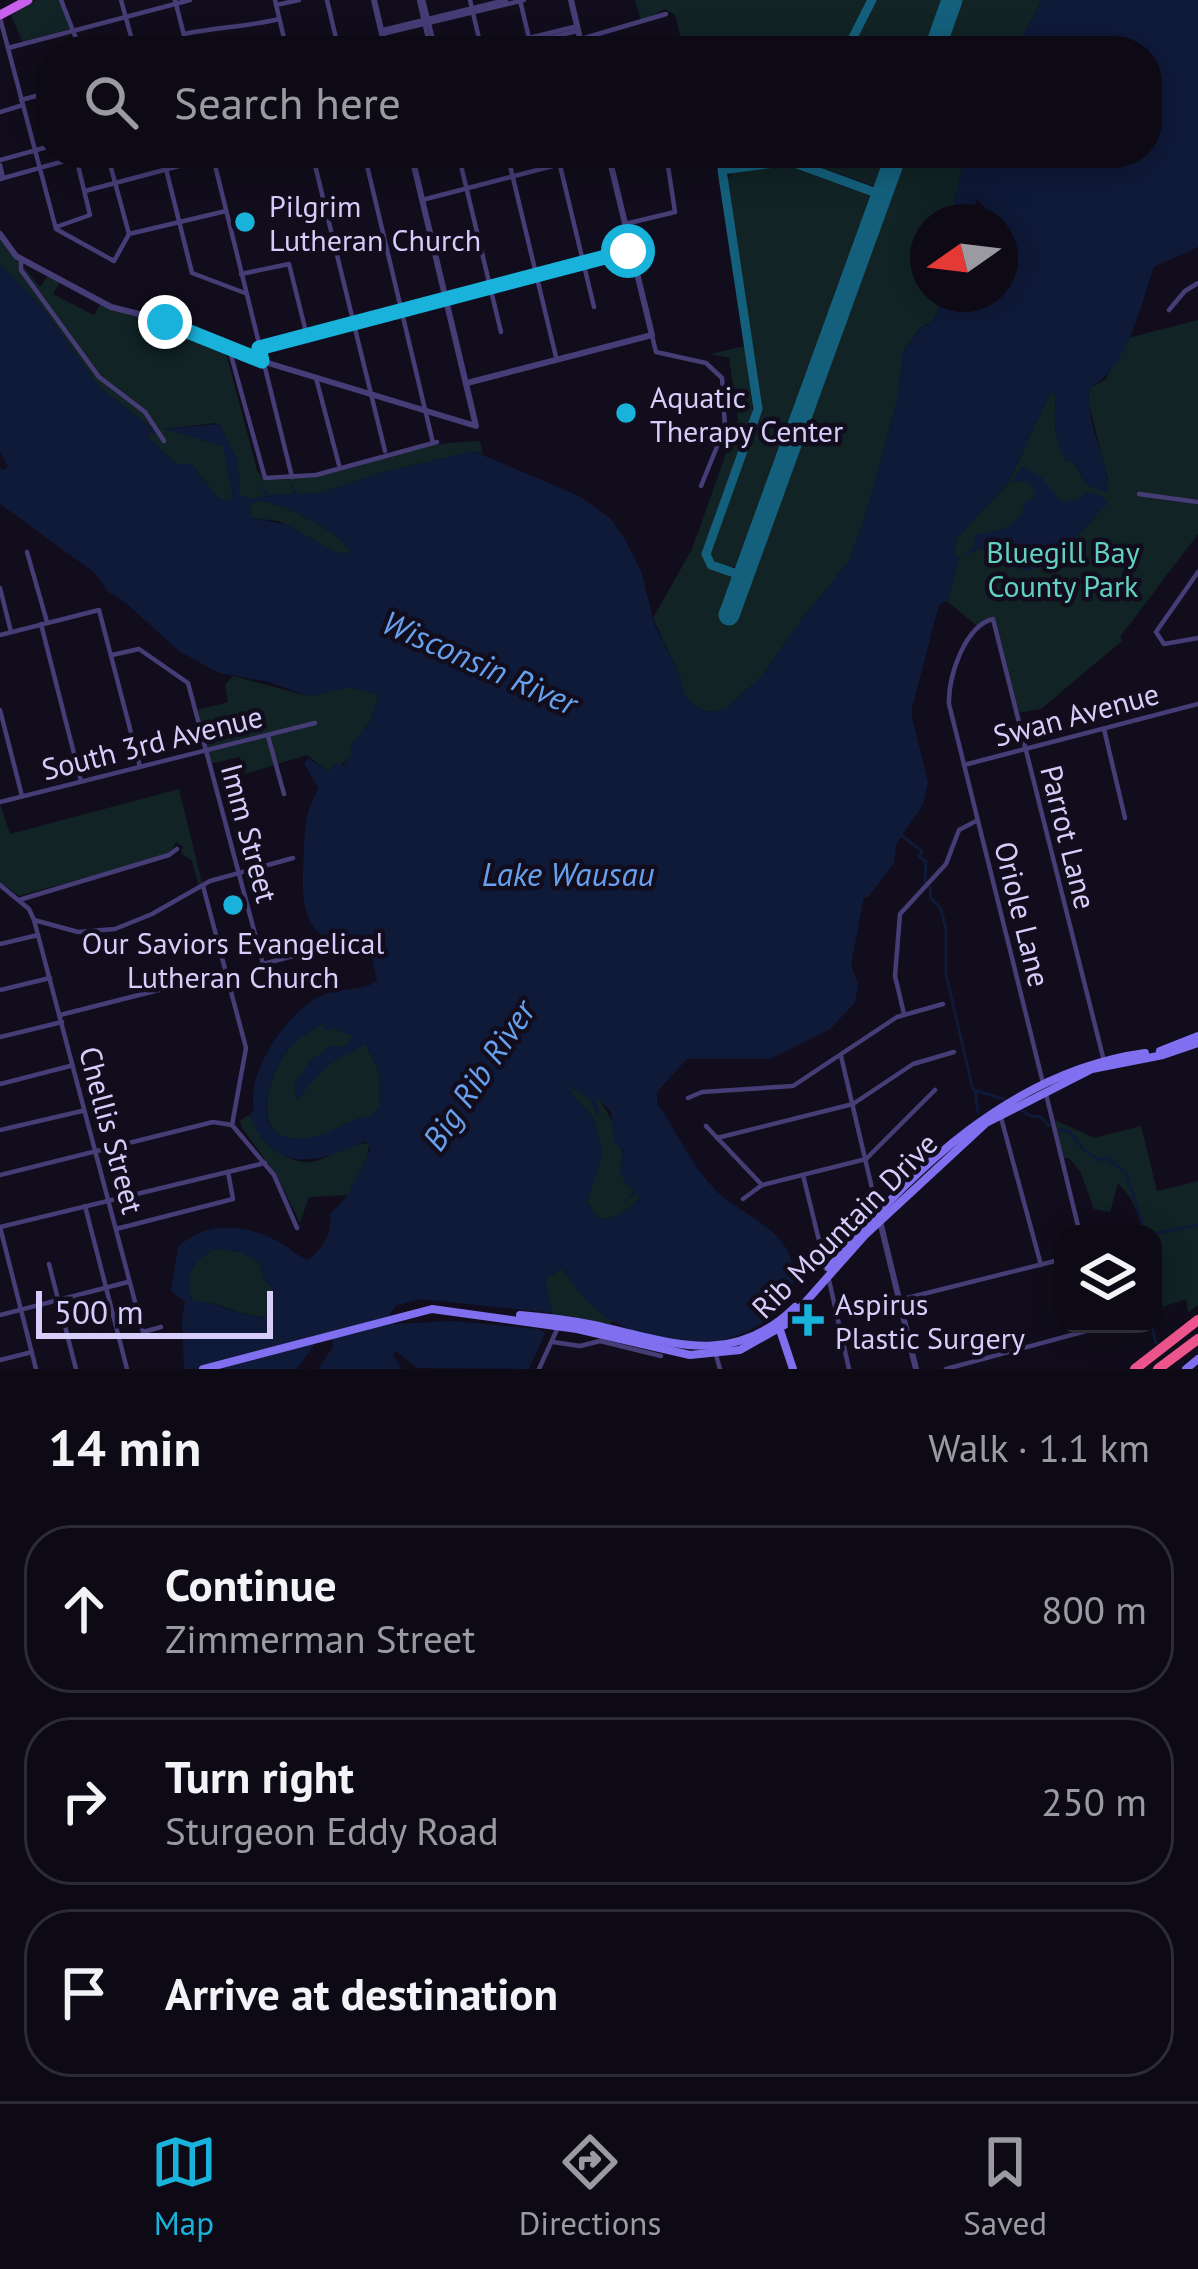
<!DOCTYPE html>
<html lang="en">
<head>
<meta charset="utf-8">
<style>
  :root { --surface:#0d0a15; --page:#1b1822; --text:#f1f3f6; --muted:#9a9aa0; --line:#2d2b34; --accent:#18b2db }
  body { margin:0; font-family:"PT Sans",sans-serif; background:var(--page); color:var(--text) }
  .controls { position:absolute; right:36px; bottom:36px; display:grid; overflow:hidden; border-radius:24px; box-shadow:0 6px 30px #0003 }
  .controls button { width:108px; height:108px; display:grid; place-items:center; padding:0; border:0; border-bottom:3px solid var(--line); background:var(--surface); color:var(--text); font:60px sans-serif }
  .compass { position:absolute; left:910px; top:204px; width:108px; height:108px; border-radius:50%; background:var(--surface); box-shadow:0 6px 30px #0003; rotate:256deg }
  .scale { position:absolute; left:36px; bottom:30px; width:237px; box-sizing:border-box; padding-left:12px; border:6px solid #d7cdfa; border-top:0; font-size:33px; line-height:42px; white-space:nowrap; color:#d7cdfa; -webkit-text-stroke:9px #110d1c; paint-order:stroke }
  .stop { position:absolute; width:36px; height:36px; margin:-27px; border:9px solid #18b2db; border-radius:50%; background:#fff }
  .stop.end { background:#18b2db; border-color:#fff; box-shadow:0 3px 12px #0008 }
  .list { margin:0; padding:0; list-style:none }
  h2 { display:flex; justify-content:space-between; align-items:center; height:156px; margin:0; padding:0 48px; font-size:51px }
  h2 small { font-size:39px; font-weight:400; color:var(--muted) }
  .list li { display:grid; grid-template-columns:78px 1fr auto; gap:36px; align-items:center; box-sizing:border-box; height:168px; margin:0 24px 24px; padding:0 24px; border:3px solid var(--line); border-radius:48px }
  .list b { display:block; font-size:45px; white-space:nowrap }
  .list p { margin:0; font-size:39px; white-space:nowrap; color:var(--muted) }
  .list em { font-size:39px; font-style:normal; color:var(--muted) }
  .icon { flex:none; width:66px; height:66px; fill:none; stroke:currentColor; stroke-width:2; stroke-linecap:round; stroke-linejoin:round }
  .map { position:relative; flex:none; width:1198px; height:1369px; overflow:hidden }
  .search { position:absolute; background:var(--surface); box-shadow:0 6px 30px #0003; left:36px; right:36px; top:36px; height:132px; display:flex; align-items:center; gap:30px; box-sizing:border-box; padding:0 42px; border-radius:48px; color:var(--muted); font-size:45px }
  .sheet { height:732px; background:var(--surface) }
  nav { display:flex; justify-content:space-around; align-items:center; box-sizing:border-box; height:168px; border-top:3px solid var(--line); background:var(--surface); font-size:33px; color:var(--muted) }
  nav a { display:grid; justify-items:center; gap:6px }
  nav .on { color:var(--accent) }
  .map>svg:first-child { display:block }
  .green { fill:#112325 }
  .water { fill:#0f1a39; fill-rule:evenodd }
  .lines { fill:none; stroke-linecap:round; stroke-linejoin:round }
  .stream { stroke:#0f1a39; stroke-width:3 }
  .taxiway { stroke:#14607c; stroke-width:9 }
  .runway { stroke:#14607c; stroke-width:21 }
  .minor { stroke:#463d76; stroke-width:4.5 }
  .tertiary { stroke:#463d76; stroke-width:6 }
  .secondary { stroke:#806fef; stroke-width:8 }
  .primary { stroke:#c860ee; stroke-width:9 }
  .motorway { stroke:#ed558d; stroke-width:10 }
  .route { stroke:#18b2db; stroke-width:15 }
  .poi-dot { fill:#18b2db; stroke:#110d1c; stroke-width:4.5 }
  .labels { text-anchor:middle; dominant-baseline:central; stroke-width:9; stroke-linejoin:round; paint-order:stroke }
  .poi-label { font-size:30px; fill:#d7cdfa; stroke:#110d1c; text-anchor:start }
  .park-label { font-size:30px; fill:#62d1c1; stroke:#110d1c }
  .street-label { font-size:30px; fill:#d7cdfa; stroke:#110d1c }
  .water-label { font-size:33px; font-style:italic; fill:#67a1ee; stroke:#110d1c }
</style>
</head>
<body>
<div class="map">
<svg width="1198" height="1369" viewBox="0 0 1198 1369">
  <rect width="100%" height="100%" fill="#110d1c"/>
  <g class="green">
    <polygon points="36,0 58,0 72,28 23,42 10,14"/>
    <polygon points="635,0 869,0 843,51 684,51 675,15 665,9 641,21"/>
    <polygon points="877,0 946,0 928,51 851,51"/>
    <polygon points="962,0 1042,0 1015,51 943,51"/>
    <polygon points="799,153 890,153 879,184 874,186 802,161"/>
    <polygon points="906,153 966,153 954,205 958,222 928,222 928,294 947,294 932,322 920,328 903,351 898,397 865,518 848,563 804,616 762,676 726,709 707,712 692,705 684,694 680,676 653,618 692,549 738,420 729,358 710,354 745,346 753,414 702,555 706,566 732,577 723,611 736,616"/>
    <polygon points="791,165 870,194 873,201 741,563 732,568 713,561 709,555 761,409 726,180 733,173"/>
    <path d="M0,238L40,287L48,276L60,282L53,294L94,315L100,304L153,319L225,349L257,470L264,480C308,481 343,465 385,455C416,447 447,442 480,441L483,454L473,451L381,473L322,493L297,494L291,485L294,495H269L265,490L266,496L251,499L239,495L238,462L216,423L165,429L223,446L233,497L230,501L219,499L191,464L178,465L147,437L156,431L100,388L41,306L0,264Z"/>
    <path d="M1198,320V534L1120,637L1122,641L1041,709L1017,713L994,619L977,626L947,601L959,558L954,553L956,539L1008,483L1051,392L1056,394C1054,418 1053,441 1067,462L1071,459L1083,479L1108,481L1088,400L1089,388L1105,380L1128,338Z"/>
    <path d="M263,501C286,505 342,532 351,553H337L279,521L251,518L250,508L254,502Z"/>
    <polygon points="233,676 308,696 350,687 379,694 370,722 351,745 351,757 330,773 307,755 245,774 240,757 210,764 197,710 228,702 225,685"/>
    <polygon points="179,789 202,883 198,884 192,861 181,853 183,846 176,842 170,854 19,896 0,882 0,804 10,834"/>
    <path d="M326,1022L353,1035L345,1047L330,1046L304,1088L330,1062L366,1044L379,1073V1107L371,1116C343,1119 323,1144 290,1138C249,1131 272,1070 288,1050C299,1037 311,1029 326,1022Z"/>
    <path d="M564,1082L590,1098L598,1117L594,1094C608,1109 629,1148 620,1168L635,1189L628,1199L637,1192L640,1196C632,1209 613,1222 598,1218L587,1202L603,1152L594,1119L564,1089Z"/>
    <path d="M250,1115C260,1142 294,1175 326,1157C339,1150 355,1143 370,1143L364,1168L348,1195L309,1197L300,1223L277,1176L242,1128L240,1120Z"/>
    <polygon points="1055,1120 1094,1138 1141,1126 1157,1191 1198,1181 1198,1305 1188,1313 1186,1299 1153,1310 1153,1234 1147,1234 1130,1197 1118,1183 1110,1212 1094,1209 1080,1171 1069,1158 1063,1158"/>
    <path d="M216,1249L240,1252L258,1261L264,1279L273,1289L266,1317C242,1318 218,1300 193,1301C183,1279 193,1257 216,1249Z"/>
    <polygon points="562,1268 582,1295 612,1321 611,1326 553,1316 545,1279"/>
  </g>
  <g class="water">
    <path d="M1042,0H1198V247L1154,267C1140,306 1128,368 1089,388C1085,423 1108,458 1108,493L1088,486L1071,459L1067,462C1053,441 1054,419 1056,395L1051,392L1008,483L956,539L954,553L959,558L947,601L939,605L911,712L928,783L923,805L896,844L894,863L868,897H864L851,965L858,984L855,1003L830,1029L770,1059H687L657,1092V1103C678,1133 698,1179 727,1200C751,1218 783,1230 792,1262C807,1312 734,1346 692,1343C667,1341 634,1333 612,1321C591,1310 575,1288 562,1268L545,1279L553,1313L421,1299L397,1305L390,1314L394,1324L451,1321L539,1329L545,1333L529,1369L418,1368L395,1351L393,1355L402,1369H318L333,1347L332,1337L318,1339L297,1369H184L182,1319L185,1302L171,1291L178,1247C207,1219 250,1224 284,1245C293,1251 297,1256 308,1260C323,1248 333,1233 330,1214L348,1195L371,1148L365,1141C318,1163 272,1176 250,1115L254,1109C245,1074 289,1008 323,995C341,988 362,991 377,981L372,956C304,938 300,920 304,852C305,827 305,810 319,789L304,763L308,758L329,772L335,763L343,765L351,757V745L370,722L379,694L350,687L308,696L269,682L219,673L179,651L125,602L107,591L95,573L0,504V468L5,470L8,466L0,452V264L41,306L100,388L156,431L147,437L178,465L190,463L219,499L230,501L233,497L223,446L165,429L220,424L238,462L239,495L251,499L266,496L259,483L269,495L293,494L290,484L297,494L321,493L381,473L473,451L579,496L610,518L626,541L641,571L654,623L680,676L684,694L693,705L707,712L725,709L762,676L804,616L848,563L865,518L898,397L903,351L921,328L932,322L947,294H1000V222H983L985,207L976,199L973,222H958L954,205L966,153H1147V51H1015ZM263,501C286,505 341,532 351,552L337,553L286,524L251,518L250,508L254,502ZM325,1023L324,1028L328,1031L332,1028L352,1036L345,1047L330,1046L310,1061L294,1085L297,1101C322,1068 328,1063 366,1044L379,1073V1107L371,1116C343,1119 324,1143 290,1138C249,1131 271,1072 287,1051C298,1038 310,1030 325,1023ZM564,1084L589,1098L601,1120L595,1096L611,1111L614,1143L623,1149L620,1172L626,1185L635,1190L625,1203L637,1193L640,1196C633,1209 613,1222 598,1218L587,1202L603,1152L594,1119ZM216,1249L240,1252L258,1261L264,1278L273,1289L266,1317C242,1319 218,1300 193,1301C183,1278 194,1257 216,1249Z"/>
    <path d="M1022,466L1042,478L1060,501L1076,500L1089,492L1103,497L1107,504L1063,551L1029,571L1017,568L1000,542L963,556L973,547L976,534C997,533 1022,524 1025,502L1035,497L1030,483L1013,481Z"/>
  </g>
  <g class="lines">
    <g class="stream">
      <polyline points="901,835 922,851 919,856 926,862 925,882"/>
      <polyline points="930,888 931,898 941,909 946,929 946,974 973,1090 1004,1099"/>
      <polyline points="975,1091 978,1112"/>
      <polyline points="1018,1108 1031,1116 1041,1117 1049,1126"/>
      <polyline points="1059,1130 1069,1131 1083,1149 1099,1160 1107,1158 1126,1173 1146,1234"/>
      <polyline points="1153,1234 1198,1225"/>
      <polyline points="1151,1324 1156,1343"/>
    </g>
    <g class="taxiway">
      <polyline points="846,51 872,0"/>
      <polyline points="743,576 711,565 706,554 758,409 722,170 789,161 882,195"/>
    </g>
    <g class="runway">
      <polyline points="934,51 952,0"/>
      <polyline points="729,615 897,153"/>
    </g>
    <g class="minor">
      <polyline points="61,0 81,51"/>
      <polyline points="121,0 135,51"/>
      <polyline points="175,0 188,51"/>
      <polyline points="275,0 287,51"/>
      <polyline points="327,0 339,51"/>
      <polyline points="419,0 431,51"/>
      <polyline points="423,0 436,51"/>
      <polyline points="470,0 481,47"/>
      <polyline points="520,0 532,51"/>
      <polyline points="276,5 299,0"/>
      <polyline points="0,18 56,229 114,261 129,234 226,211"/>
      <polyline points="383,30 506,0"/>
      <path d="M184,34C217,27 246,27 279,19"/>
      <polyline points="382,34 524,0"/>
      <polyline points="581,39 666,14"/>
      <polyline points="8,48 190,0"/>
      <polyline points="269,51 286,47"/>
      <polyline points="476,51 578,26"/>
      <polyline points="495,51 577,31"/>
      <polyline points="21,100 51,92"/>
      <polyline points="0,112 23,105"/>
      <polyline points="107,153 129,234"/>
      <polyline points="162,153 192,273 245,293"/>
      <polyline points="212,153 292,477"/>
      <polyline points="312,153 385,451"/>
      <polyline points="364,153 433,443"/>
      <polyline points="458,153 501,332"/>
      <polyline points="507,153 556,357"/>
      <polyline points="557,153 594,307"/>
      <polyline points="0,160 51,146"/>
      <polyline points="0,165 3,178"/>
      <polyline points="0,179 75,158"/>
      <polyline points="85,191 213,157"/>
      <polyline points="422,200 603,153"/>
      <polyline points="625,224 675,212 666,153"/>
      <polyline points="56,227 90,215 75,153"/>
      <polyline points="21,260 21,270 99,377 145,412 164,441"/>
      <polyline points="241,274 289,264 307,336"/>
      <polyline points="1169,310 1185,291 1198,283"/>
      <polyline points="652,335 656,352 706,363 722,378 725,427 701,486"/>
      <polyline points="229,348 265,478 316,475 437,442"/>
      <polyline points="259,348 631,250"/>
      <polyline points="316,378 339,465"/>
      <polyline points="1139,494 1198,502"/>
      <polyline points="27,552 47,622"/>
      <polyline points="1198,572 1156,632 1164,644 1198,638"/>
      <polyline points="0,588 11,632"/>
      <polyline points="41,624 81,781"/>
      <polyline points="0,635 99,610 140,767"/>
      <polyline points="112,655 139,649 188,683 263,964 293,956"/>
      <polyline points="0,710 22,796"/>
      <polyline points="1104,729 1125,818"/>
      <polyline points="268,736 284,794"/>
      <polyline points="964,765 1198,704"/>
      <polyline points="0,802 315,723"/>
      <polyline points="0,885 29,909 34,920 78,932 115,929 152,914 210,881 293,858"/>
      <polyline points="203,886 246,1048 232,1125"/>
      <polyline points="19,900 169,855 177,849"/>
      <polyline points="34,920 143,1332 161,1327"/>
      <polyline points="0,944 38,935"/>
      <polyline points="0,990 50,978"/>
      <polyline points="904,1014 895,976 900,914 946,864 959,830 978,820"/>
      <polyline points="60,1015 226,973"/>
      <polyline points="0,1037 62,1022"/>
      <polyline points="841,1056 878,1214"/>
      <path d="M1043,1083L949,704C948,676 965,626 993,619L1104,1061"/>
      <polyline points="0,1084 70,1066"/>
      <polyline points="1046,1094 1080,1234"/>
      <polyline points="688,1098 702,1092 793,1086 897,1017 943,1004"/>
      <polyline points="1000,1114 1041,1265"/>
      <polyline points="232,1125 274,1175 297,1228"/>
      <polyline points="706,1126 762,1185"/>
      <polyline points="0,1130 82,1111"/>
      <polyline points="717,1138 853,1104 913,1064 954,1052"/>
      <polyline points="0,1175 213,1122 232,1125"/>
      <polyline points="803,1175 826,1269"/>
      <polyline points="743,1199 762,1185 866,1159 935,1090"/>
      <polyline points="85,1206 127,1369"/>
      <polyline points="0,1227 265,1163"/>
      <polyline points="0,1227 36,1369"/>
      <polyline points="116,1229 233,1199 228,1172"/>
      <polyline points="49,1264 76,1369"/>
      <polyline points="829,1280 849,1369"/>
      <polyline points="899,1300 1063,1259"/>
      <polyline points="1153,1313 1155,1313"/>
      <polyline points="0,1315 128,1282"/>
      <polyline points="553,1342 580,1346 600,1341 661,1356"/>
      <polyline points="716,1355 720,1369"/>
      <polyline points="0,1360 32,1352"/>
      <polyline points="539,1369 559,1325"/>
      <polyline points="946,1369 1112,1324"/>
    </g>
    <g class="tertiary">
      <polyline points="374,0 386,51"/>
      <polyline points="571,0 583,51"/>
      <polyline points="0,234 16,256 111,307 155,318 268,363 476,426 411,153"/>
      <polyline points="467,383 652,335 608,153"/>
      <polyline points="879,1217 916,1369"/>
    </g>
    <g class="secondary">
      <polyline points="1160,1051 1198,1036"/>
      <path d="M829,1268C912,1170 1012,1071 1145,1053"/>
      <path d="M520,1315C545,1317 570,1320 594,1325C670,1342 732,1369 795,1307"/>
      <polyline points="778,1324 793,1369"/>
      <polyline points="203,1369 432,1309 577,1329 690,1355 740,1350 786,1324 865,1235 986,1123 1092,1069 1163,1055 1198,1043"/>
      <polyline points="1186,1369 1198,1359"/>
    </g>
    <polyline class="primary" points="0,15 28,0"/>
    <g class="motorway">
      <polyline points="1135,1369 1198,1320"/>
      <polyline points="1158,1369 1198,1339"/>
    </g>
  </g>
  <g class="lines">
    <polyline class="route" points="165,322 262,361 259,348 628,251"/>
  </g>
  <g class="poi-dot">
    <circle cx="245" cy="222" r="12"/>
    <circle cx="626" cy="413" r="12"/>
    <circle cx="233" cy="905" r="12"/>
    <path d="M802 1302h12v12h12v12h-12v12h-12v-12h-12v-12h12z"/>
  </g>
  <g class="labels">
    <g class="poi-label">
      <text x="269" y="205">Pilgrim<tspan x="269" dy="34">Lutheran Church</tspan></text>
      <text x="650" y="396">Aquatic<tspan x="650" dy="34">Therapy Center</tspan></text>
      <text x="233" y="942" text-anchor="middle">Our Saviors Evangelical<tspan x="233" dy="34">Lutheran Church</tspan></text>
      <text x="835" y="1303">Aspirus<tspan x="835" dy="34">Plastic Surgery</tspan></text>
    </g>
    <g class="park-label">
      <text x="1063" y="551">Bluegill Bay<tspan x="1063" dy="34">County Park</tspan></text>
    </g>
    <g class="street-label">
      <text transform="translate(1076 714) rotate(-15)">Swan Avenue</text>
      <text transform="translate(152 742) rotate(-14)">South 3rd Avenue</text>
      <text transform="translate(250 833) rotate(75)">Imm Street</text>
      <text transform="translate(1069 837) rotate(76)">Parrot Lane</text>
      <text transform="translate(1023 914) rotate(76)">Oriole Lane</text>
      <text transform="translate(112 1130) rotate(75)">Chellis Street</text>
      <text transform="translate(844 1225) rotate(-45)">Rib Mountain Drive</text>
    </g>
    <g class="water-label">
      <text transform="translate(480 662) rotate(24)">Wisconsin River</text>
      <text x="568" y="873">Lake Wausau</text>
      <text transform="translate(478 1075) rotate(-56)">Big Rib River</text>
    </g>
  </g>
</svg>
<div class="controls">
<button><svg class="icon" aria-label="layers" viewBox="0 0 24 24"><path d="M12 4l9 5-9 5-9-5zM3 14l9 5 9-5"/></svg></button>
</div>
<svg class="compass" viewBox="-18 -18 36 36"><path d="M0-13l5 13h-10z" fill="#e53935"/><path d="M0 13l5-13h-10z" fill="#9a9aa0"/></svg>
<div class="scale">500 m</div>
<div class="stop" style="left:628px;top:251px"></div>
<div class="stop end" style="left:165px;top:322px"></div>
<div class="search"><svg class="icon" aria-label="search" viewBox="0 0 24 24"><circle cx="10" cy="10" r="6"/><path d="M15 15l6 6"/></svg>Search here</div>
</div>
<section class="sheet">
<h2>14 min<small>Walk · 1.1 km</small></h2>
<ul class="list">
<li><svg class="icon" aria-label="ahead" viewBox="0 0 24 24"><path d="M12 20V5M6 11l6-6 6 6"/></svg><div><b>Continue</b><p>Zimmerman Street</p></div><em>800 m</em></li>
<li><svg class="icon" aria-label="right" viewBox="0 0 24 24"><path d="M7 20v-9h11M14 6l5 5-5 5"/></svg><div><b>Turn right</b><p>Sturgeon Eddy Road</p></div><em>250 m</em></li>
<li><svg class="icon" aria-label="arrive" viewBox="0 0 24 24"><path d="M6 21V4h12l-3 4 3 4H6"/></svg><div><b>Arrive at destination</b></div></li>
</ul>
</section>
<nav>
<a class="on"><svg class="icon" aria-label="map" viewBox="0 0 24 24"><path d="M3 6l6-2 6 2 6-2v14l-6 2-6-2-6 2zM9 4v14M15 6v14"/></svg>Map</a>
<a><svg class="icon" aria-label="directions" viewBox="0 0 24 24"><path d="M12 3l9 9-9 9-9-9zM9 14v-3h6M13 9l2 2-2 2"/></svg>Directions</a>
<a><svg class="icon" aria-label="saved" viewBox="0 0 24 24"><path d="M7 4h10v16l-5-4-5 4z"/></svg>Saved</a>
</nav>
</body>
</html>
